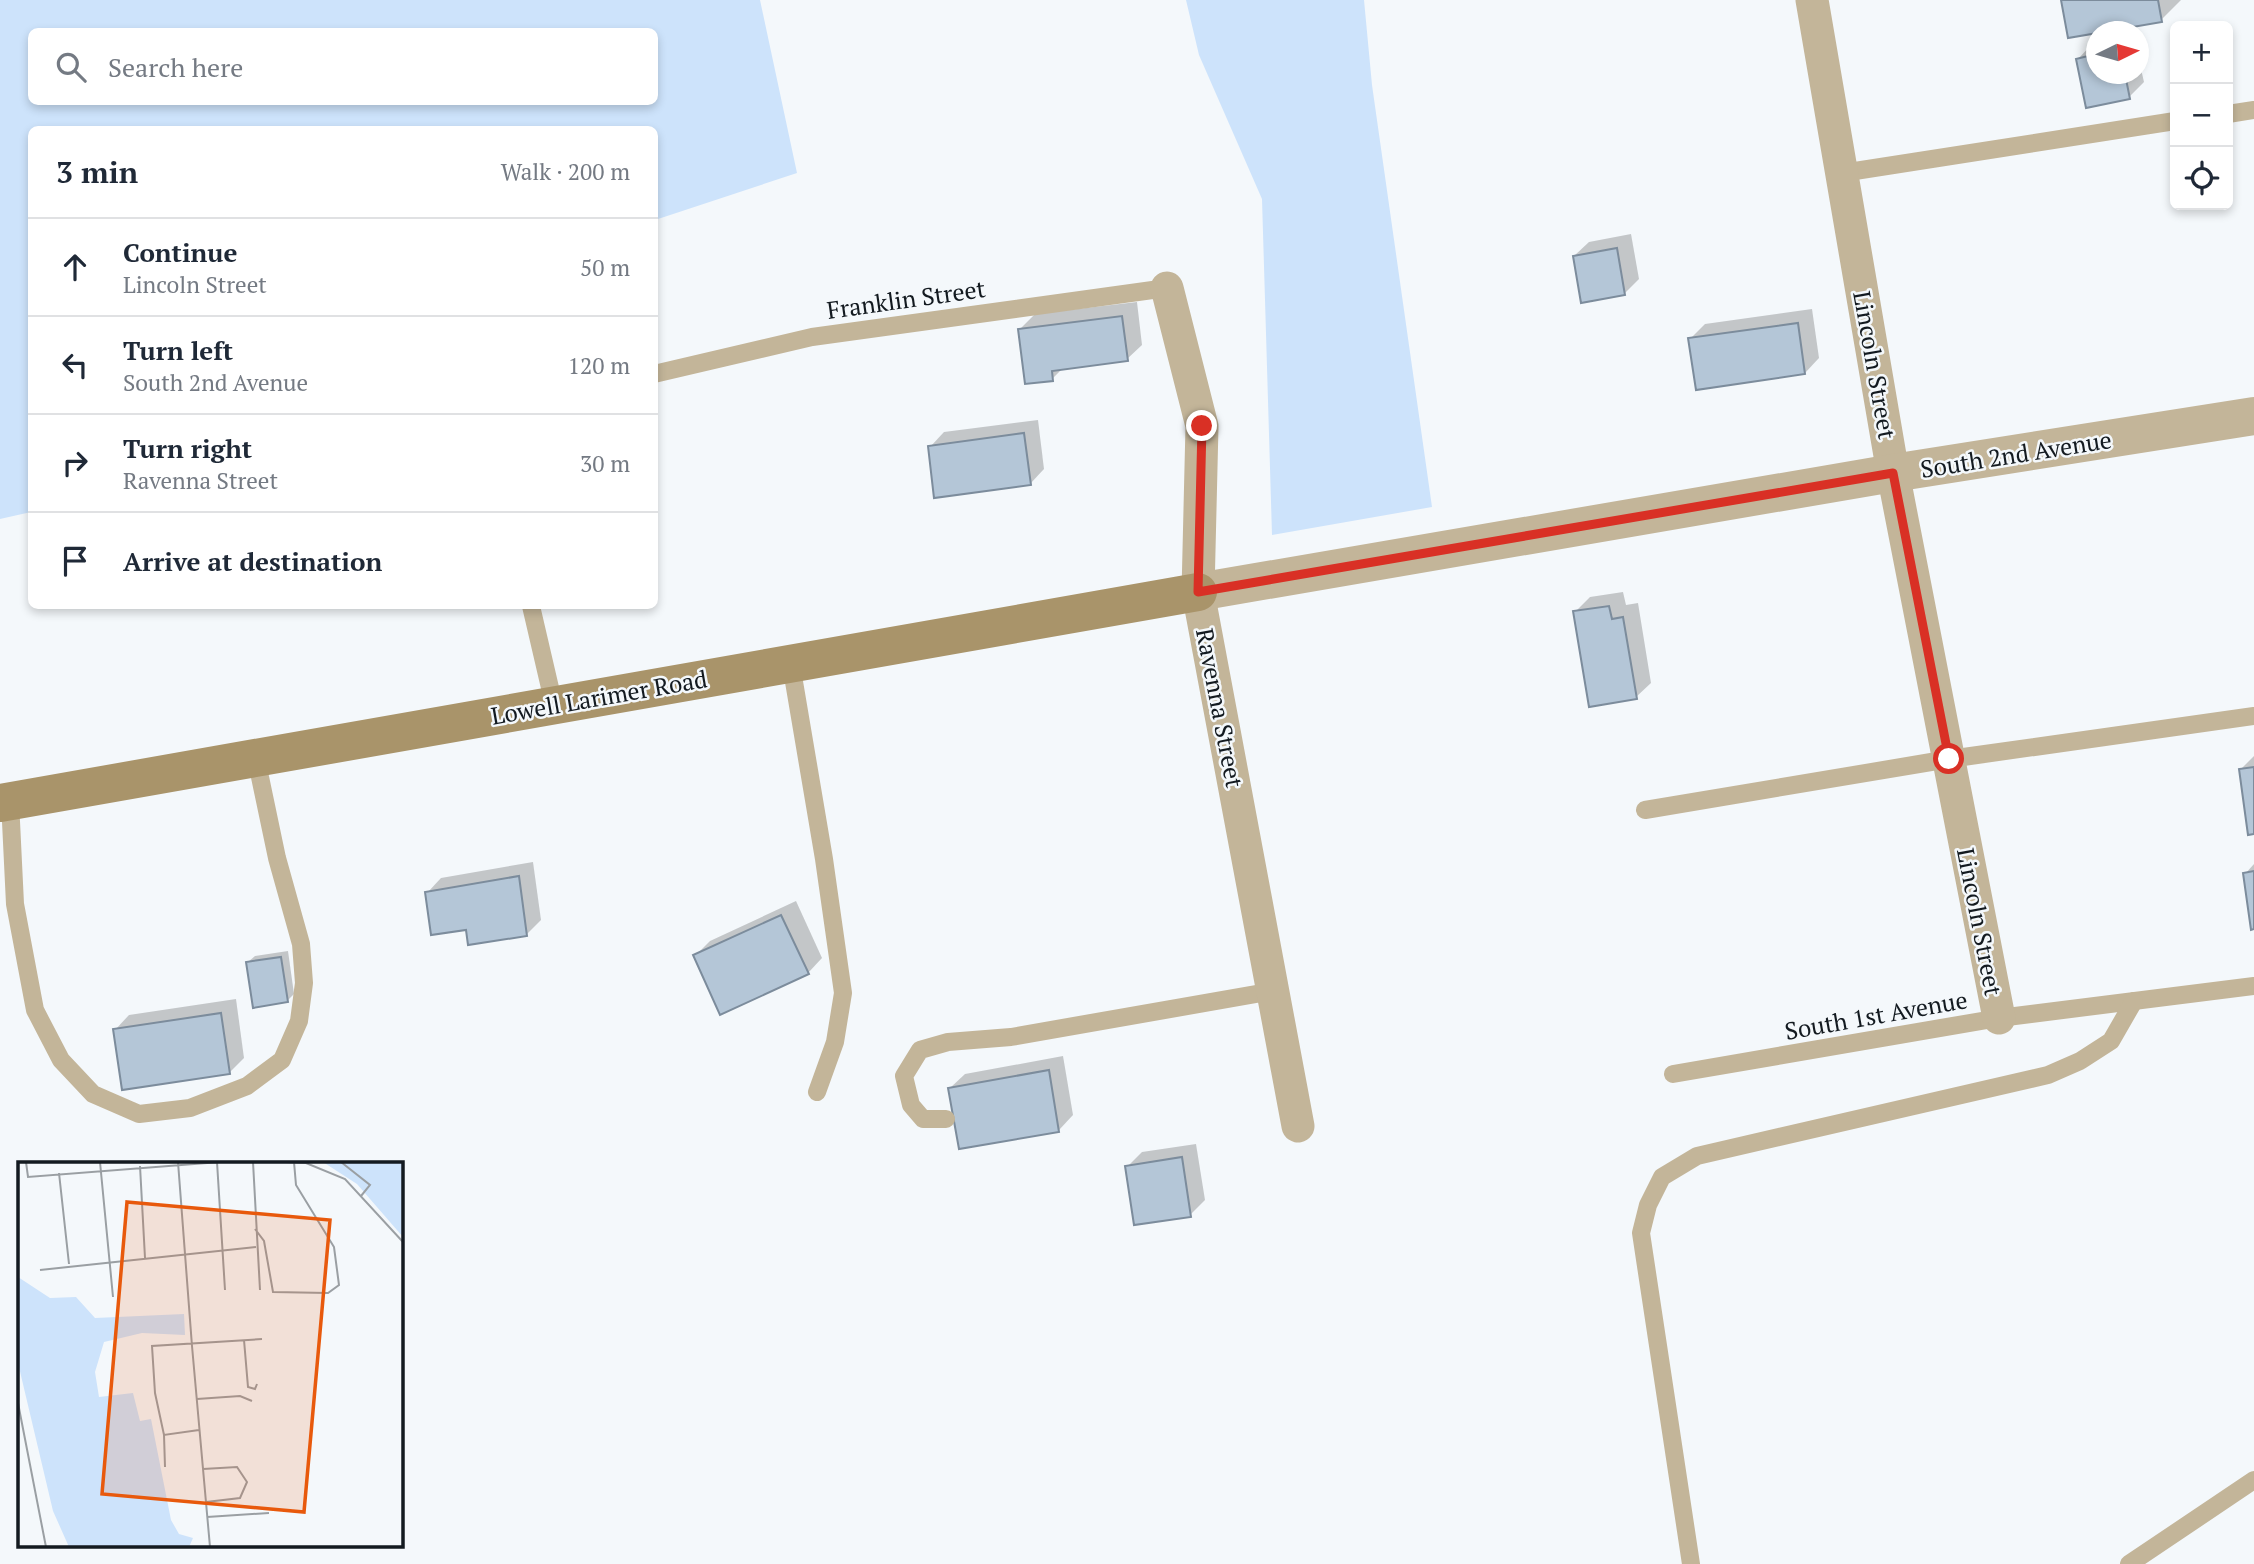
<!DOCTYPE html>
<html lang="en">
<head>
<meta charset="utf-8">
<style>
  :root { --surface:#fff; --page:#f6f6f7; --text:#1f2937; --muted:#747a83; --line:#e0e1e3 }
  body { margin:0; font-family:"PT Serif",serif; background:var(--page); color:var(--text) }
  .controls { position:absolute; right:21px; top:21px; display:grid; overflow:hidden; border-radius:10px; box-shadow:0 4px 10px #0003 }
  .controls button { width:63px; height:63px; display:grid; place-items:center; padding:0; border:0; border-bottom:2px solid var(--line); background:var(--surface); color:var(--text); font:35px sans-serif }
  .compass { position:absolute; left:2086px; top:21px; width:63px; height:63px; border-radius:50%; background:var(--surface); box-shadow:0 4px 10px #0003; rotate:85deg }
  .stop { position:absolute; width:21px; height:21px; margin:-16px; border:5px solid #d93025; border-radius:50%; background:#fff }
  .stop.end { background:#d93025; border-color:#fff; box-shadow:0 2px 7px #0008 }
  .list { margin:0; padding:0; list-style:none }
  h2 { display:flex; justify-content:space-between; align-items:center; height:91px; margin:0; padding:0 28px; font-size:30px }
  h2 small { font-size:23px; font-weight:400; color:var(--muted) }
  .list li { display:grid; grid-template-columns:46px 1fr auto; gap:21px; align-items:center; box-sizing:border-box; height:98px; padding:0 28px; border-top:2px solid var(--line) }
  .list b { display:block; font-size:26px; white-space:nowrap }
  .list p { margin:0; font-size:23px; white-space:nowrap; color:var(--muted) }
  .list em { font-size:23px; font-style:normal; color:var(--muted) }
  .icon { flex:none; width:38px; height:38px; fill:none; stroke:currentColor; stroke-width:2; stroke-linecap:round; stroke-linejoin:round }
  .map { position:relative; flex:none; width:2254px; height:1564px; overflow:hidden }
  .search { position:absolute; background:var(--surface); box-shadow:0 4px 10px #0003; left:28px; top:28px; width:630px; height:77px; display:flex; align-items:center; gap:18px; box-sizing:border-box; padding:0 24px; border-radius:10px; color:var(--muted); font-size:26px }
  .panel { position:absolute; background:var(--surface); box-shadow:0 4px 10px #0003; left:28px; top:126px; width:630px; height:483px; border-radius:10px }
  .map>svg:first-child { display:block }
  .green { fill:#cde3fb; fill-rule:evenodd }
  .shadow { fill:#0003 }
  .building { fill:#b4c6d7; stroke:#7c8c9c; stroke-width:2 }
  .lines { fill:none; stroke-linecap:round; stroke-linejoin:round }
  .service { stroke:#c3b599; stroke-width:18 }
  .minor { stroke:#c3b599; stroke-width:33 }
  .tertiary { stroke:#c3b599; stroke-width:38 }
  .secondary { stroke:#a9946a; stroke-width:38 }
  .route { stroke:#d93025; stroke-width:9 }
  .labels { text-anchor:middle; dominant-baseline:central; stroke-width:5; stroke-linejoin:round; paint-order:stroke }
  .street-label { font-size:24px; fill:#131a20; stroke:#f4f8fb }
  .inset-road { fill:none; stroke:#9a9fa3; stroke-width:2 }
  .view { fill:#e8590c; fill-opacity:0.15; stroke:#e8590c; stroke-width:3.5 }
  .inset-edge { fill:none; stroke:#131a20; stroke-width:3.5 }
</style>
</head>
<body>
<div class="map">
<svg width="2254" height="1564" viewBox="0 0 2254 1564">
  <rect width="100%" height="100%" fill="#f4f8fb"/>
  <g class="green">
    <path d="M0,0H760L797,173L655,220L654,130H32L31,512L0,519ZM32,32H654V102H32Z"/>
    <polygon points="1186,0 1364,0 1372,85 1432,507 1272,535 1262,199 1199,55"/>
  </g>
  <g class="shadow">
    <polygon points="2063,0 2181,0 2161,20"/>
    <polygon points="2092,44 2096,44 2096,74 2138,74 2138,56 2144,82 2129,97 2087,106 2078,59"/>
    <polygon points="1631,234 1639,279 1624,294 1574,256 1589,242"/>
    <polygon points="1137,302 1142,345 1127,359 1064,367 1052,379 1020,329 1035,314"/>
    <polygon points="1812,309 1819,358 1805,373 1690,339 1705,324"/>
    <polygon points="1038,420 1044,469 1030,484 930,447 944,432"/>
    <polygon points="1623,592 1626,605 1638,603 1651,683 1636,697 1575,612 1590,597"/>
    <polygon points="2254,756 2254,833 2241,769"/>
    <polygon points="533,862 541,920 526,935 467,928 427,893 441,878"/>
    <polygon points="2254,864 2254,927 2245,874"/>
    <polygon points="796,901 822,958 808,973 695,956 710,941"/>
    <polygon points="288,951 294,994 287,1001 248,962 255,956"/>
    <polygon points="236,999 244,1058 229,1073 115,1030 129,1015"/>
    <polygon points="1063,1056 1073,1115 1059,1130 950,1088 965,1074"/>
    <polygon points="1196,1144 1205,1200 1190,1215 1127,1167 1142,1152"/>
  </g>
  <g class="building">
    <polygon points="2061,0 2158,0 2162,22 2068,38"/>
    <polygon points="2096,54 2096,74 2125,74 2130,99 2086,108 2076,59"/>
    <polygon points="1617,248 1625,295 1581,303 1573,256"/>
    <polygon points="1122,316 1128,361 1052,371 1053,381 1025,384 1018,329"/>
    <polygon points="1798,323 1805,374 1696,390 1688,338"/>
    <polygon points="1024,433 1031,485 934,498 928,446"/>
    <polygon points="1609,606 1612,619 1623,617 1637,699 1589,707 1573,611"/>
    <polygon points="2254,767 2254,834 2248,835 2239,769"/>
    <polygon points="2254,871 2254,929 2251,930 2243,873"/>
    <polygon points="519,876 527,936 468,945 466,930 431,935 425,892"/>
    <polygon points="781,915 809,974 720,1015 693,955"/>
    <polygon points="281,957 288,1002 253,1008 246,962"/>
    <polygon points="221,1013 230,1074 122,1090 113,1029"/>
    <polygon points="1049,1070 1059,1132 959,1149 948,1088"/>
    <polygon points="1182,1157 1191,1217 1134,1225 1125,1166"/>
  </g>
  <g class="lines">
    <g class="service">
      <polyline points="2228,114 2254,110"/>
      <polyline points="1842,173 2175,121"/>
      <polyline points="654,374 812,337 1167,288"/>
      <polyline points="531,606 554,705"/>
      <polyline points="791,664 824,859 843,993 835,1042 817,1092"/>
      <polyline points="10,801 15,904 35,1010 61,1060 93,1094 139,1114 190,1108 247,1086 282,1060 299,1021 304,983 301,944 277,858 256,758"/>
      <polyline points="1645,810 1949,759 2254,716"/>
      <polyline points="1673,1074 1999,1018 2254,986"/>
      <polyline points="946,1119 923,1119 911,1105 904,1076 920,1050 948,1042 1011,1037 1273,991"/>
      <polyline points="1691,1564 1641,1233 1648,1205 1662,1177 1697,1156 2048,1075 2080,1061 2111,1041 2134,1001"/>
      <polyline points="2129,1564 2254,1480"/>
    </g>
    <g class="minor">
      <polyline points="1812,0 1893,473 1999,1018"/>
      <polyline points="1167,288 1202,426 1198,592 1298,1126"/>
    </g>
    <polyline class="tertiary" points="1198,592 1893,473 2254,416"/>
    <polyline class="secondary" points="0,803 1198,592"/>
  </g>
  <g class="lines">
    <polyline class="route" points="1202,426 1198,592 1893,473 1949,759"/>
  </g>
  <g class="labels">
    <g class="street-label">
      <text transform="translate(906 299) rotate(-8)">Franklin Street</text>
      <text transform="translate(1875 365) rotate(80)">Lincoln Street</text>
      <text transform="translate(2016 454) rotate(-9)">South 2nd Avenue</text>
      <text transform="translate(599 697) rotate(-10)">Lowell Larimer Road</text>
      <text transform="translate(1220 708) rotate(79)">Ravenna Street</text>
      <text transform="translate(1980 922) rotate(79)">Lincoln Street</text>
      <text transform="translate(1876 1015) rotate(-10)">South 1st Avenue</text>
    </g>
  </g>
  <g transform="translate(18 1162)">
    <rect width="385" height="385" fill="#f4f8fb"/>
    <path d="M305,0H385V75L339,22ZM0,115L32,136L58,135L77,156L166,152L167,173L124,171L86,180L77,210L81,235L115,231L122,259L133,257L153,358L161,372L175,376L171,385H51L35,349L0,201Z" fill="#cde3fb"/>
    <path class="inset-road" d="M8,0L10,15L202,0M82,0L95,135M160,0L174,184M199,0L207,128M235,0L242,128M268,0L288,1L327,17L385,80M323,0L352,23L343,34M122,4L127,96M41,11L51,102M237,67L246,79L255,130L310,131L321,123L316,85L278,23L276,0M22,108L238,85M226,178L230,225L237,227L239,222M174,184L192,385M179,237L222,234L234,239M0,241L28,385M181,268L146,273L137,231L134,184L244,177M146,273L147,305M185,307L219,305L229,320L222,336L188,340M189,355L251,351"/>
    <path class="view" d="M109,40L312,58L286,350L84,332Z"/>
    <rect width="385" height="385" class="inset-edge"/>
  </g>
</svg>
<div class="controls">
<button>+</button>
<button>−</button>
<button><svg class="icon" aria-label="locate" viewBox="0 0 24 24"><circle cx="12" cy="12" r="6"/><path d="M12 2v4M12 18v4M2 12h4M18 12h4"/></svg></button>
</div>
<svg class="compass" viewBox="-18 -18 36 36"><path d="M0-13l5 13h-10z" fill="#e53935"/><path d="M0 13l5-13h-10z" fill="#747a83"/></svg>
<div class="stop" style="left:1949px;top:759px"></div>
<div class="stop end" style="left:1202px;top:426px"></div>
<div class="search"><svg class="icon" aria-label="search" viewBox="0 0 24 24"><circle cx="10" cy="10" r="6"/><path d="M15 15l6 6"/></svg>Search here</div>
<section class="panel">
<h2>3 min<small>Walk · 200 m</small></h2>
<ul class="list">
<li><svg class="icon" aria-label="ahead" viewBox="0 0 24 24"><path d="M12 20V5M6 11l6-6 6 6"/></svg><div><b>Continue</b><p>Lincoln Street</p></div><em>50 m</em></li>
<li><svg class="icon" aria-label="left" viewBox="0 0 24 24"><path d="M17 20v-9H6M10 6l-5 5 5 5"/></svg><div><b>Turn left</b><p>South 2nd Avenue</p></div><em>120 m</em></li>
<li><svg class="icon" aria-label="right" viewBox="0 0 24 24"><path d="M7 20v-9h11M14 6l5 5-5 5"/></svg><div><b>Turn right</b><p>Ravenna Street</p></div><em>30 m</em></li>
<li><svg class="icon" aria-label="arrive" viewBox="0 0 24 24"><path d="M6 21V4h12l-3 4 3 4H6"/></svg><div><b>Arrive at destination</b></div></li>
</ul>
</section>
</div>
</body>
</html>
